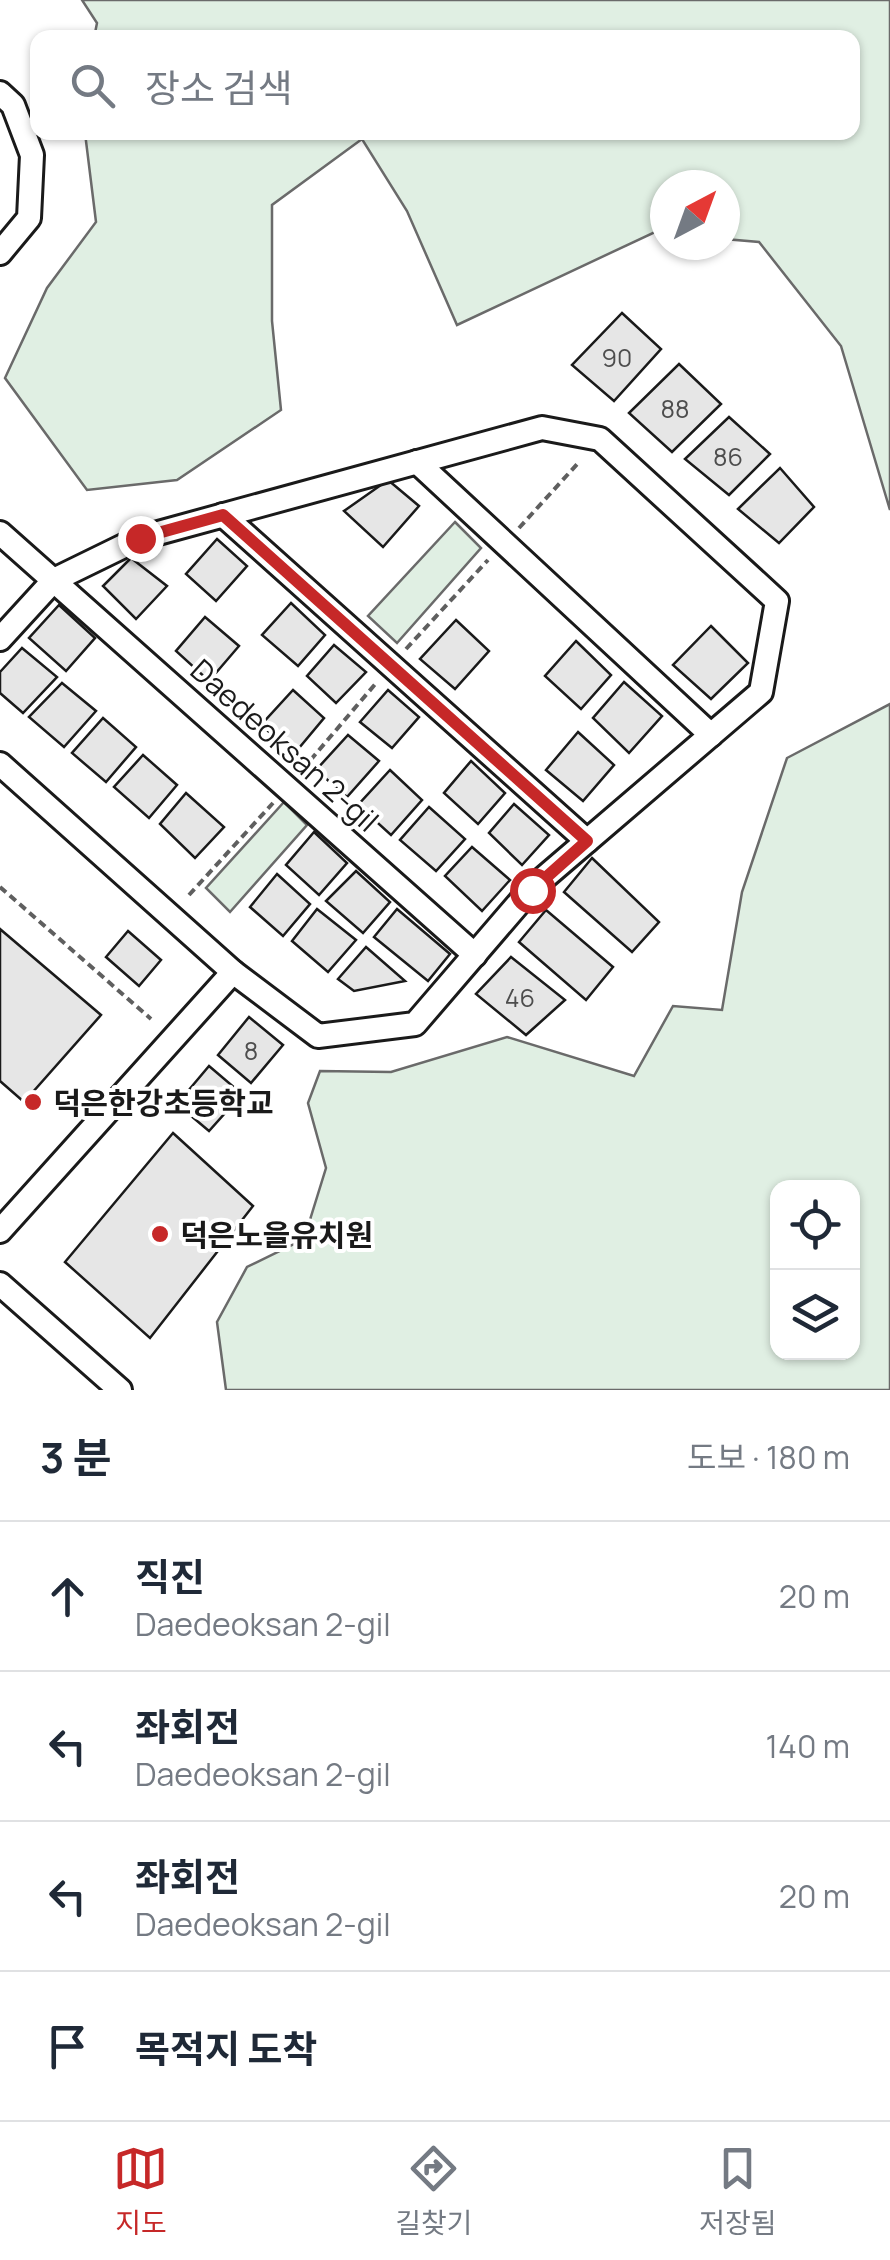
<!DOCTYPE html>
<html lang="ko">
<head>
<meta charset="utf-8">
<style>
  :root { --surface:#fff; --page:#f6f6f7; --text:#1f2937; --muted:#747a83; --line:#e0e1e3; --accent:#c62828 }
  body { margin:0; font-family:Manrope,"Noto Sans KR",sans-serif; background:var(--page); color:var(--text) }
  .controls { position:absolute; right:30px; bottom:30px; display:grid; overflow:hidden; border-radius:20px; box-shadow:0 2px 8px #0004 }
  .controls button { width:90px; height:90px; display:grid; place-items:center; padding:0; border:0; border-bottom:2px solid var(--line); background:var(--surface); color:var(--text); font:50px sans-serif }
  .compass { position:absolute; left:650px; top:170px; width:90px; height:90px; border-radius:50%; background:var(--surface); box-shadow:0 2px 8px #0004; rotate:41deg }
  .stop { position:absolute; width:30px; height:30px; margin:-22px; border:8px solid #c62828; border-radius:50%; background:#fff }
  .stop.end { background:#c62828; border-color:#fff; box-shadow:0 2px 10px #0008 }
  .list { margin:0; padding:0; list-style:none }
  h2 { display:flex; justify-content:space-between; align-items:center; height:130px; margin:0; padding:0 40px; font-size:42px }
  h2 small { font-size:32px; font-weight:400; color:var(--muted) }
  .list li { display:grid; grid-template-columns:65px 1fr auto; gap:30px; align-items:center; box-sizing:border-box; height:150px; padding:0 40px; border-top:2px solid var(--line) }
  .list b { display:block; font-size:38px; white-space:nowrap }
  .list p { margin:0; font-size:32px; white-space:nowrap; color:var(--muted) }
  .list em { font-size:32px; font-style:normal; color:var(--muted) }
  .icon { flex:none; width:55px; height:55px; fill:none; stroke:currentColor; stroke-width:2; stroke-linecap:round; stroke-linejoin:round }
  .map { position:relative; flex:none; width:890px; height:1390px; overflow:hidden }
  .search { position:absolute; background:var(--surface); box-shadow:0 2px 8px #0004; left:30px; right:30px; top:30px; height:110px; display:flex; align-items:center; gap:25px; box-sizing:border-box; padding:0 35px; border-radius:20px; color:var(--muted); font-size:38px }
  .sheet { height:730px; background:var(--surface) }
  nav { display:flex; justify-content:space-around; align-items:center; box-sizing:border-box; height:140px; border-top:2px solid var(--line); background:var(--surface); font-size:28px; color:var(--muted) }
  nav a { display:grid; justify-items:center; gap:5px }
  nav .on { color:var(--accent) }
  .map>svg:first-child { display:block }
  .green { fill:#e0efe3; stroke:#6a6a6a; stroke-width:2.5; fill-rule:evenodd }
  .building { fill:#e6e6e6; stroke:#1a1a1a; stroke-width:2.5 }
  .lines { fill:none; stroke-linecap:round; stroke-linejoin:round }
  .street-casing { stroke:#1a1a1a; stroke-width:28 }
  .path { stroke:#5f5f5f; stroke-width:4; stroke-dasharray:8 5; stroke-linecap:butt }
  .street { stroke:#fff; stroke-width:22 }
  .route { stroke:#c62828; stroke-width:12 }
  .poi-dot { fill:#c62828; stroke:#fff; stroke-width:4 }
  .labels { text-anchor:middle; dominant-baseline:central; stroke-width:8; stroke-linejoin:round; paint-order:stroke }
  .number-label { font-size:25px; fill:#4d4d4d }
  .street-label { font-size:30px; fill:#1a1a1a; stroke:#fff }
  .poi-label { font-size:30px; font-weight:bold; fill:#1a1a1a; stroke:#fff; text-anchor:start }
</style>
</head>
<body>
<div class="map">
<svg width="890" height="1390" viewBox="0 0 890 1390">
  <rect width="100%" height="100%" fill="#fff"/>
  <g class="green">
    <polygon points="82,0 890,0 890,510 841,346 759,242 725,239 725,185 665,185 665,233 655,232 457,325 407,211 362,139 272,205 272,321 281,410 177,480 87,490 5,378 47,288 96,222 85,133 852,132 852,38 94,38 97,23"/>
    <polygon points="455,522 481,548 397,643 368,616"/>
    <path d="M890,704V1390H226L217,1322L247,1267L304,1239L326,1168L308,1103L320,1071L391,1072L507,1037L634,1076L673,1006L722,1010L742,892L787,758ZM778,1188H852V1352H778Z"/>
    <polygon points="284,802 307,825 230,912 206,888"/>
  </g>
  <g class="building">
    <polygon points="622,313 661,349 614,401 572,365"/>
    <polygon points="679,364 721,404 672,452 629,413"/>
    <polygon points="729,417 770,454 729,495 685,459"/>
    <polygon points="780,468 814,507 779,543 738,509"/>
    <polygon points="388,480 419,506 383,547 344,511"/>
    <polygon points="217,539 247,566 216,601 186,574"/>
    <polygon points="131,558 167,586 136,619 103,586"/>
    <polygon points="291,603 325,635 298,666 262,635"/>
    <polygon points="59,605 95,638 66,671 29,638"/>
    <polygon points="205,617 239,646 209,681 176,651"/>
    <polygon points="456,620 489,651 455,689 420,659"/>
    <polygon points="711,626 748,663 711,699 673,665"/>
    <polygon points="576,641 611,675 581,709 545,676"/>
    <polygon points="334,645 366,672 336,703 307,676"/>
    <polygon points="22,648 57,677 23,713 0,693 0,672"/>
    <polygon points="624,682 662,716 629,753 593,718"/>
    <polygon points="62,683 96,711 64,747 29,717"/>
    <polygon points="293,690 324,718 294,754 261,725"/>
    <polygon points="388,690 419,717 392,748 360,722"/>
    <polygon points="103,718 136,747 106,782 72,753"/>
    <polygon points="578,732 614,765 583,801 546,770"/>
    <polygon points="348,735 379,761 347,797 316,770"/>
    <polygon points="143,755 177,785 149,818 114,787"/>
    <polygon points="471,761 505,793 478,824 444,793"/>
    <polygon points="390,770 422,800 391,835 358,805"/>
    <polygon points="186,793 224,827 195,858 160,824"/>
    <polygon points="514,804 549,835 522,865 489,833"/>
    <polygon points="429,807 465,839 436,871 400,840"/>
    <polygon points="314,832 347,863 319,895 286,865"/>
    <polygon points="472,847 510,880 482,911 445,876"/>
    <polygon points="592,858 659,922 632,952 564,892"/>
    <polygon points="356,871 390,902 363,933 326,901"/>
    <polygon points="277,874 310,904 283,936 250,907"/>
    <polygon points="317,909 356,940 328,972 292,941"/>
    <polygon points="397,909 450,954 428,981 374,937"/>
    <polygon points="546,910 613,967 586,1000 519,942"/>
    <polygon points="0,929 101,1015 24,1102 0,1081"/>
    <polygon points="128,931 161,960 139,986 106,957"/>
    <polygon points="366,947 405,981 354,991 338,979"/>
    <polygon points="511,957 565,1000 526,1035 476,994"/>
    <polygon points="249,1017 283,1045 251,1083 218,1055"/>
    <polygon points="209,1066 242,1094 209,1131 177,1104"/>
    <polygon points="173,1133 253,1206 150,1338 65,1262"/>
  </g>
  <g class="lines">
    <g class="street-casing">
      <g id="street">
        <polyline points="0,93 13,105 32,155 29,218 0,253"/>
        <polyline points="417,462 711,735"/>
        <polyline points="223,515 587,841"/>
        <polyline points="0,533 475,955"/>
        <polyline points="0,639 54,580 140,538 542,428 600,439 777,601 761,692 531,889 415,1024 318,1036 233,972 0,764"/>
        <polyline points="0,1231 233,972"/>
        <polyline points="0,1284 120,1390"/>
      </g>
    </g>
    <g class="path">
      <polyline points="519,528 580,461"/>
      <polyline points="406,649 488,560"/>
      <polyline points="302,770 377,682"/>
      <polyline points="0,887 151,1019"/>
      <polyline points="189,895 273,803"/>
    </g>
    <use href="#street" class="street"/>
  </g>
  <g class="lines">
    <polyline class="route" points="140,538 223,515 587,841 532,890"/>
  </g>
  <g class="poi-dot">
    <circle cx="33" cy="1102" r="10"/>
    <circle cx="160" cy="1234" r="10"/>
  </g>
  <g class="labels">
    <g class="number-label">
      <text x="617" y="357">90</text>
      <text x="675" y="408">88</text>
      <text x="728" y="456">86</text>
      <text x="520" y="997">46</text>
      <text x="251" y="1050">8</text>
    </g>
    <g class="street-label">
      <text transform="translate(285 745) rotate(42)">Daedeoksan 2-gil</text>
    </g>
    <g class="poi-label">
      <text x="53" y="1102">덕은한강초등학교</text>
      <text x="180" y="1234">덕은노을유치원</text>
    </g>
  </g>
</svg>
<div class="controls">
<button><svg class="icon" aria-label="locate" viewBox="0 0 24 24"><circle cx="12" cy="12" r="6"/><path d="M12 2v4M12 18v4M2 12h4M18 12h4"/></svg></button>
<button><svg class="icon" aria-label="layers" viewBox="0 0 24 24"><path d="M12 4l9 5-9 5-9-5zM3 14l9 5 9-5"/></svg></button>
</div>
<svg class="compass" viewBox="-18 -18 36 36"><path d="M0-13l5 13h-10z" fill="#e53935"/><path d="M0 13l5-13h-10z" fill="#747a83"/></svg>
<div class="stop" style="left:532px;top:890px"></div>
<div class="stop end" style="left:140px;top:538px"></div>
<div class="search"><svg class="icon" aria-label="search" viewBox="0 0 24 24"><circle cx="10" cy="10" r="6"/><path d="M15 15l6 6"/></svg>장소 검색</div>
</div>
<section class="sheet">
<h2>3 분<small>도보 · 180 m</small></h2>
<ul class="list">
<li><svg class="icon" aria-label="ahead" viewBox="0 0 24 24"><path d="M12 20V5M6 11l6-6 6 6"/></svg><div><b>직진</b><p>Daedeoksan 2-gil</p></div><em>20 m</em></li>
<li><svg class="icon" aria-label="left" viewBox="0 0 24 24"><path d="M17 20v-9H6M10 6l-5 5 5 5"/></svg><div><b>좌회전</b><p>Daedeoksan 2-gil</p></div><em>140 m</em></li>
<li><svg class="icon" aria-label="left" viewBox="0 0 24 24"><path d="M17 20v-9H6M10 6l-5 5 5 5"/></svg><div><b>좌회전</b><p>Daedeoksan 2-gil</p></div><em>20 m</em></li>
<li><svg class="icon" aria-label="arrive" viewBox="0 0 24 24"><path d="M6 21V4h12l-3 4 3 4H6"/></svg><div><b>목적지 도착</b></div></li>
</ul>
</section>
<nav>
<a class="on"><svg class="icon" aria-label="map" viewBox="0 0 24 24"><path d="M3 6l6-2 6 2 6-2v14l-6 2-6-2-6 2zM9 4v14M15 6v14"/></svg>지도</a>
<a><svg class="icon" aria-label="directions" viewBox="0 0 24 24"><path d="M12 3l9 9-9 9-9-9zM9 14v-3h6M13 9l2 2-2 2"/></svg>길찾기</a>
<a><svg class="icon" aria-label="saved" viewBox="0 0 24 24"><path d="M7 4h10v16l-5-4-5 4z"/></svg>저장됨</a>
</nav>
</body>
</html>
